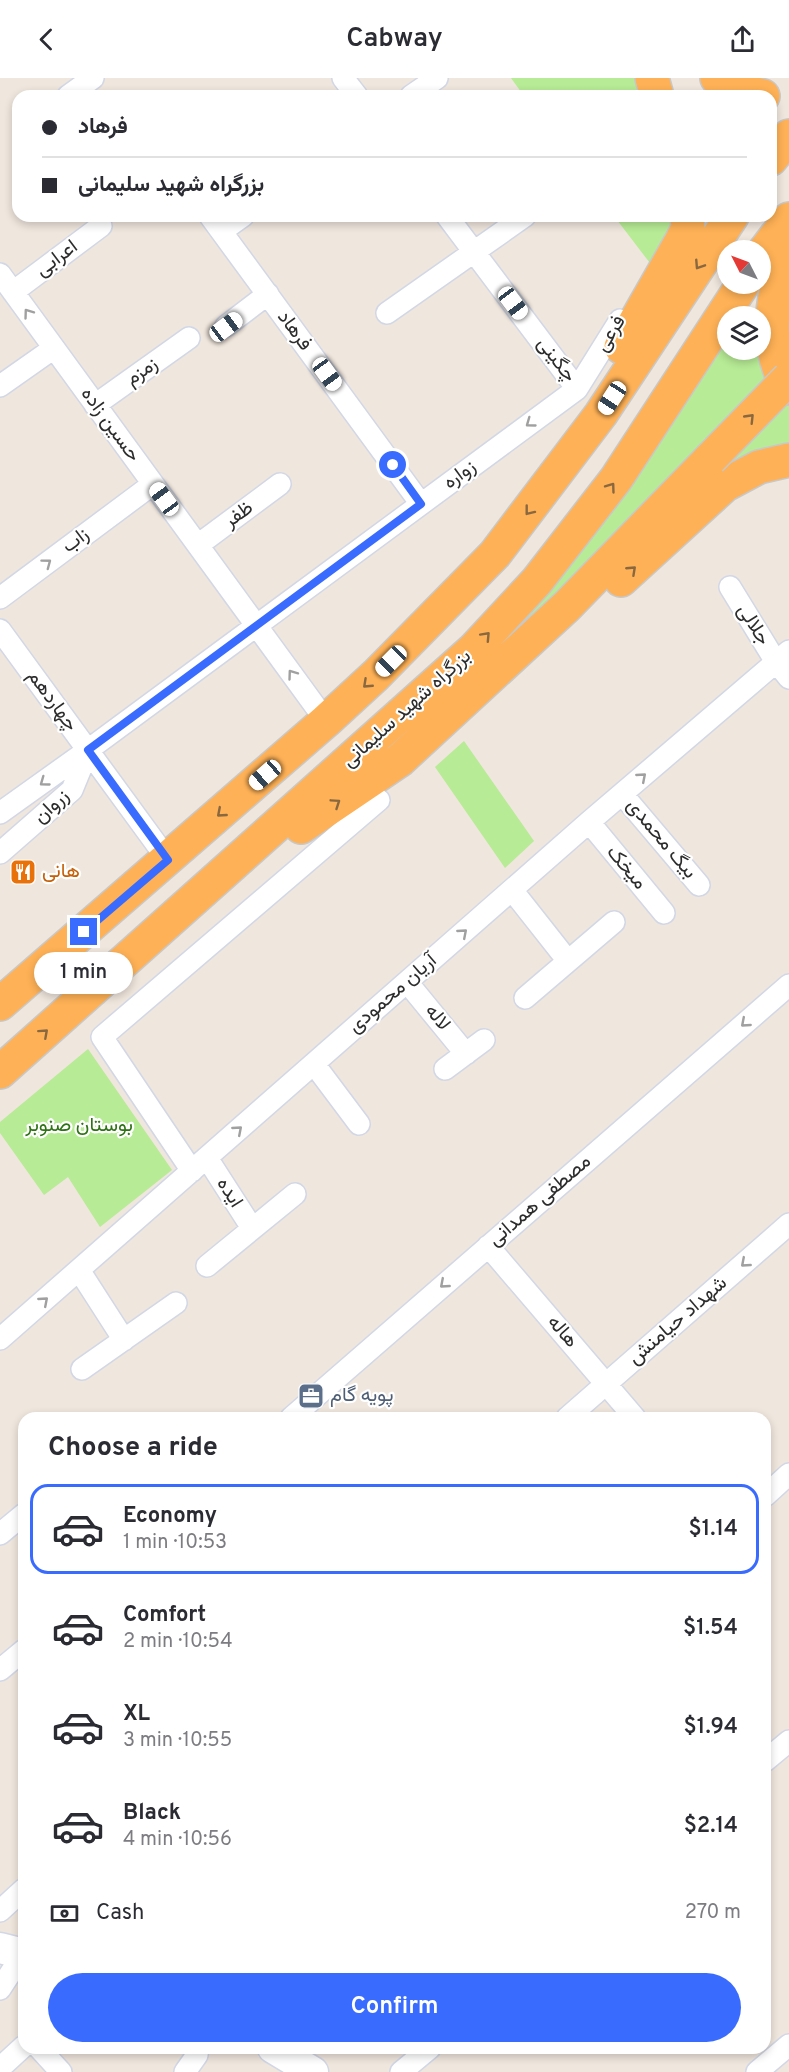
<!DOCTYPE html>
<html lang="en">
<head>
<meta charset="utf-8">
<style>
	body { margin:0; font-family:Overpass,Vazirmatn,sans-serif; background:#f2f2f3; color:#2b2b33; height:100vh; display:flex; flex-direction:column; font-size:22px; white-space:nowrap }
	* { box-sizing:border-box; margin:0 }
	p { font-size:20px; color:#7c7c81 }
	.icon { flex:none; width:33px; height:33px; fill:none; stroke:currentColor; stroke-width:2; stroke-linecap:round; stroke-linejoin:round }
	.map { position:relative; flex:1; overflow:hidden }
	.drawer { position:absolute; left:18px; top:1334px; width:753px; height:642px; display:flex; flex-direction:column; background:#fff; border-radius:18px; box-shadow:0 3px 9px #0003 }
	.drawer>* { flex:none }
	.guide { position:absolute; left:12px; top:12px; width:765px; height:132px; border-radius:18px; box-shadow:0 3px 9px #0003; display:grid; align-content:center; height:132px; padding:0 30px; background:#fff }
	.needle { width:39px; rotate:312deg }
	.buttons { position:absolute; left:717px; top:162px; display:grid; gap:12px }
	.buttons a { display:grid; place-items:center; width:54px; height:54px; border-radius:50%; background:#fff; box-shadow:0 3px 9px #0003; font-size:30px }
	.end { position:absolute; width:27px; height:27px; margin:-14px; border:8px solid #3a6bff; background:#fff; box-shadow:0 0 0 3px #fff }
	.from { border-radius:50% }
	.bubble { position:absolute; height:42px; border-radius:21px; background:#fff; box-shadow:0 3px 9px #0003; font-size:20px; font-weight:600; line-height:42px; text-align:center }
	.car { position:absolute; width:18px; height:36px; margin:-18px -9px; border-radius:8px; box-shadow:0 0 4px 2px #0007; background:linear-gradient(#fff 24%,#345 0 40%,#fff 0 76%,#345 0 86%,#fff 0) }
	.guide b { display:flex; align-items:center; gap:21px; height:57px; font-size:22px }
	.guide b+b { border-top:2px solid #e1e1e2 }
	.guide i { width:15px; height:15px; background:#2b2b33 }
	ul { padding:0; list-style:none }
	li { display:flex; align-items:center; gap:18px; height:90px; margin:0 12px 9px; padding:0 18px; border:3px solid transparent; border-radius:18px }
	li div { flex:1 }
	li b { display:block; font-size:22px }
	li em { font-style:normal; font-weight:600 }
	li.active { border-color:#3a6bff }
	li>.icon { width:54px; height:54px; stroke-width:1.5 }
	h2 { padding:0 30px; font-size:27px; line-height:72px }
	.pay { display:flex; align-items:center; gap:15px; height:66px; padding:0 30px; font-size:22px }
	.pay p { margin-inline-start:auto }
	.button { display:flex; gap:12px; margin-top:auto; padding:12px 30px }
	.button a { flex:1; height:69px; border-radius:36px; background:#3a6bff; color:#fff; font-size:24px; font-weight:600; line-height:69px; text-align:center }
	header { display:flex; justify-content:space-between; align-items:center; height:78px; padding:0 30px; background:#fff; font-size:27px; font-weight:600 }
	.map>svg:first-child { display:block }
	.green { fill:#b7eb95 }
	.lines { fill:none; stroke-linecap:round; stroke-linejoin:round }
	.minor-casing { stroke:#d2d7e6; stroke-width:24 }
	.secondary-casing { stroke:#d2d7e6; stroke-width:33 }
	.trunk-casing { stroke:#c8c8c8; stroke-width:36 }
	.minor { stroke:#fff; stroke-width:21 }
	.secondary { stroke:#fff; stroke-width:30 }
	.trunk { stroke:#feb156; stroke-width:33 }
	.trunk-bridge-casing { stroke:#c8c8c8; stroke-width:36; stroke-linecap:butt }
	.trunk-bridge { stroke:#feb156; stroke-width:33 }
	.oneway { stroke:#8a683f }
	.oneway2 { stroke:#a0a0a0 }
	.route { stroke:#3a6bff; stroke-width:8 }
	.labels { text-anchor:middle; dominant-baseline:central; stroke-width:4.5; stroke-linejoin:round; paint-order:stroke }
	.street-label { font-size:20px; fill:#2c2c2c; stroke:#fff }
	.food-label { font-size:20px; fill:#c56008; stroke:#fff; text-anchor:start }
	.park-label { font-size:20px; fill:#2d7213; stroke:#fff }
	.service-label { font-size:20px; fill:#4e5e75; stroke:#fff; text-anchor:start }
</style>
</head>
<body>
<header><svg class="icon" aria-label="back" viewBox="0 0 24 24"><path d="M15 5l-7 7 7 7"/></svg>Cabway<svg class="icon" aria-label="share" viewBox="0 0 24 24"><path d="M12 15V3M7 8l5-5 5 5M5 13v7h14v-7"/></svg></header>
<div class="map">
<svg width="789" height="1994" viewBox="0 0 789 1994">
	<rect width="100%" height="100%" fill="#efe6dd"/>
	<path class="green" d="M511 0H642L647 18H524Z
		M614 138H680L656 193Z
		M727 249 728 272H760L768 306 494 584 407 662 358 689 449 608Z
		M785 325 789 327V373L706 405Z
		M464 663 534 763 505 790 435 689Z
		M88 971 172 1092 100 1149 68 1099 44 1117 0 1055V1044Z"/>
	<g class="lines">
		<g class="minor-casing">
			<path id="minor" d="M343 0 357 18
				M68 18 93 0
				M411 18 437 0
				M210 138 421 426
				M447 138 577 311
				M222 153 243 138
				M0 196 326 643
				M13 214 101 148
				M387 235 525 138
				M226 248 268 216
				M0 308 54 270
				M95 327 189 260
				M198 467 280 406
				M730 509 776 584 789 600
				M0 520 153 406
				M0 552 168 782
				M622 716 699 807
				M0 735 88 672 577 311 620 242
				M589 744 664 835
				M0 775 72 712 88 673
				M512 812 568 883
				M407 904 466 976
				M525 920 614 844
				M314 986 359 1046
				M445 991 484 962
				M207 1080 252 1150
				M192 1093 102 959 379 722
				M488 1168 635 1340
				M207 1188 295 1116
				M79 1192 124 1262
				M0 1261 589 744 789 573
				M82 1291 176 1225
				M291 1340 789 907
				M567 1340 789 1146
				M765 1418 789 1396
				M0 1456 24 1436
				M0 1592 24 1572
				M765 1683 789 1663
				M0 1833 24 1811
				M0 1911 23 1876
				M39 1970 61 1994
				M0 1990 24 1968
				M185 1994 197 1977 198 1970
				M401 1994 430 1970
				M757 1994 789 1967"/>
		</g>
		<g class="secondary-casing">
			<path id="secondary" d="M0 1870 24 1876
				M273 1970 313 1994"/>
		</g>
		<g class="trunk-casing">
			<path id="trunk" d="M652 0 657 18
				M717 0 744 13 763 18
				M771 81 789 58
				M789 171C772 213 762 269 789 310
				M760 179 789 141
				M621 269 682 162 688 150 687 138
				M621 502 725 407 759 389 789 382
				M301 749 400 682 567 528 710 381
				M0 926 326 643 376 597 495 476 601 336 732 138
				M0 994 474 571 537 503 616 401 743 206"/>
		</g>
		<use href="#minor" class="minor"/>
		<use href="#secondary" class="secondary"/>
		<use href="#trunk" class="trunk"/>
		<g class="trunk-bridge-casing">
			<path id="trunk-bridge" d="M710 381 789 300"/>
		</g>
		<use href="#trunk-bridge" class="trunk-bridge"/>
	</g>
	<defs><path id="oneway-chevron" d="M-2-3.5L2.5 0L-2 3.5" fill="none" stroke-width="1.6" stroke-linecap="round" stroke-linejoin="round" transform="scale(1.5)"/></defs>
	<g class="oneway">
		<use href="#oneway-chevron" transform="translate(699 187) rotate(123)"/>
		<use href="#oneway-chevron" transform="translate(750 340) rotate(-46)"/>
		<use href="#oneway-chevron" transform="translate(611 409) rotate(-54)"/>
		<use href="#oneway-chevron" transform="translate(529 433) rotate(128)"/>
		<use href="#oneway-chevron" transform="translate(632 492) rotate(-43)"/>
		<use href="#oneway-chevron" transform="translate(486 558) rotate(-47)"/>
		<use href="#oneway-chevron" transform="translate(367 606) rotate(137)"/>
		<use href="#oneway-chevron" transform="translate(336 725) rotate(-34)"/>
		<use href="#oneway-chevron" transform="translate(221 735) rotate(139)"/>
		<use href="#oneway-chevron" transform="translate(44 955) rotate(-42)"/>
	</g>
	<g class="oneway2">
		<use href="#oneway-chevron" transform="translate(28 235) rotate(-126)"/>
		<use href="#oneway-chevron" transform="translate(530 345) rotate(144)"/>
		<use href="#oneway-chevron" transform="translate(47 485) rotate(-37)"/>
		<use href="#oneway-chevron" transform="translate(292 596) rotate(-126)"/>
		<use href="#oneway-chevron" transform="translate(642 699) rotate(-41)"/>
		<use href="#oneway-chevron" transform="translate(44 704) rotate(144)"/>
		<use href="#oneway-chevron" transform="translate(463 855) rotate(-41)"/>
		<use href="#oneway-chevron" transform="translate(745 945) rotate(139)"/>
		<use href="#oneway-chevron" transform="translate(238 1052) rotate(-41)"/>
		<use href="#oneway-chevron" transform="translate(745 1185) rotate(139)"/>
		<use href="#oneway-chevron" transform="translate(444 1206) rotate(139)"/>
		<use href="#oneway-chevron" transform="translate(44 1223) rotate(-41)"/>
	</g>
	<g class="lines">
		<path class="route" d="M84 854 168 782 88 672 421 426 393 387"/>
	</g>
	<defs>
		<g id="restaurant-square" transform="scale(1.35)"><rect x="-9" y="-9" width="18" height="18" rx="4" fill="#e8710a" stroke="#fff"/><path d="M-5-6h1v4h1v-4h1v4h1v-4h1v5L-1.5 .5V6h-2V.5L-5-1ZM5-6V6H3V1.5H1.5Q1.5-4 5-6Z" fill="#fff"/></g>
		<g id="office-square" transform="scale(1.35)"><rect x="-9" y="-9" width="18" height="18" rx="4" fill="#5c6f8a" stroke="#fff"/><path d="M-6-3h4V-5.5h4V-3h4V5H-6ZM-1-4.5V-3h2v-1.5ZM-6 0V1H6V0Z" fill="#fff"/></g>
	</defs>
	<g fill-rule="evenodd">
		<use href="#restaurant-square" x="23" y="794"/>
		<use href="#office-square" x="311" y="1318"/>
	</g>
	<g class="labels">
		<g class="street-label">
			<text transform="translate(57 181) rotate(-37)">اعرابی</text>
			<text transform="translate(294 253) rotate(54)">فرهاد</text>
			<text transform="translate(611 256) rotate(-58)">فرعی</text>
			<text transform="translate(556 282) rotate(53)">چگینی</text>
			<text transform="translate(142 294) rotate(-35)">زمزم</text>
			<text transform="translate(110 347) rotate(54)">حسین زاده</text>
			<text transform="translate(460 397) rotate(-36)">زواره</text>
			<text transform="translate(239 437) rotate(-36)">ظفر</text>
			<text transform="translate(76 463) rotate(-37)">زاب</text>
			<text transform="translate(753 547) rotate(58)">جلالی</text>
			<text transform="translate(52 623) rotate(54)">چهاردهم</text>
			<text transform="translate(407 631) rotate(-42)">بزرگراه شهید سلیمانی</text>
			<text transform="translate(52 729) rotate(-43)">زروان</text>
			<text transform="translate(661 761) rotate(50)">بیگ محمدی</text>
			<text transform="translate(626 790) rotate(50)">میخک</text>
			<text transform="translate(393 916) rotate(-41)">آریان محمودی</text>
			<text transform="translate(437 940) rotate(51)">لاله</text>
			<text transform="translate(229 1115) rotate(58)">ایده</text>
			<text transform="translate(540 1123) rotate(-41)">مصطفی همدانی</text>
			<text transform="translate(678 1243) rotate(-41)">شهداد حیامنش</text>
			<text transform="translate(562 1254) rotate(49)">هاله</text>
		</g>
		<g class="food-label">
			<text x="42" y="794">هانی</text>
		</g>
		<g class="park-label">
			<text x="79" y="1048">بوستان صنوبر</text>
		</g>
		<g class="service-label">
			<text x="330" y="1318">پویه گام</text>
		</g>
	</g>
</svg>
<div class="buttons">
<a><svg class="needle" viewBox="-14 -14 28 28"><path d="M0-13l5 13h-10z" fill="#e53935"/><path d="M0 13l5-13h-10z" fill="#7c7c81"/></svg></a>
<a><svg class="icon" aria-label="layers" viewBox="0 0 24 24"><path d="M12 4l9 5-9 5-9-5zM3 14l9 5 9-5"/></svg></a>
</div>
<i class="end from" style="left:393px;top:387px"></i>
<i class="end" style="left:84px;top:854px"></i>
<div class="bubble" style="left:34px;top:874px;width:99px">1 min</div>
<i class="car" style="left:513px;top:225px;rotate:143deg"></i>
<i class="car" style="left:226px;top:249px;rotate:53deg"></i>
<i class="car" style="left:327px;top:296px;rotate:144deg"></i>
<i class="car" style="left:612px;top:320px;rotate:213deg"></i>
<i class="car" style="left:164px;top:421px;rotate:324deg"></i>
<i class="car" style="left:391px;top:583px;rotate:225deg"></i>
<i class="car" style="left:265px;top:697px;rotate:229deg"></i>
<div class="guide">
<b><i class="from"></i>فرهاد</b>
<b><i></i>بزرگراه شهید سلیمانی</b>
</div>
<section class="drawer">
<h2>Choose a ride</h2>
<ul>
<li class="active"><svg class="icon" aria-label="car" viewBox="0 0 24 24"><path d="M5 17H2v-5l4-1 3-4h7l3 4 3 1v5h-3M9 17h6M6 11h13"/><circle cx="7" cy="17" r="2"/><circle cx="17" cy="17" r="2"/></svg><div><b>Economy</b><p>1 min · 10:53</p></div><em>$1.14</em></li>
<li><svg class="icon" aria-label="car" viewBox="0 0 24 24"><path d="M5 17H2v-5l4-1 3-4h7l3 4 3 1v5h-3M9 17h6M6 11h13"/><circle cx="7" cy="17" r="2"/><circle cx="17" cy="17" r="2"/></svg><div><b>Comfort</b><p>2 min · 10:54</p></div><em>$1.54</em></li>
<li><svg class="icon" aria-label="car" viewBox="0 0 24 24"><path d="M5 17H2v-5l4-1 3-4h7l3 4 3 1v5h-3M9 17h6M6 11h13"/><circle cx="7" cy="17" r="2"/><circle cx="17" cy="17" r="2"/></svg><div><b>XL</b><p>3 min · 10:55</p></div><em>$1.94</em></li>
<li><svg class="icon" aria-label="car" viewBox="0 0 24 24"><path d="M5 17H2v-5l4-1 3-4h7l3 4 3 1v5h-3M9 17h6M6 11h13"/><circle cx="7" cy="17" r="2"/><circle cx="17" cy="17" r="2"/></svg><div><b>Black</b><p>4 min · 10:56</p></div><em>$2.14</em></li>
</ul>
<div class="pay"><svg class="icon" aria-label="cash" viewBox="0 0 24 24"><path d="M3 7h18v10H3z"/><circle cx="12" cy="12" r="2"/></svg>Cash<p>270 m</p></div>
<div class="button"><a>Confirm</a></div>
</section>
</div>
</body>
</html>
